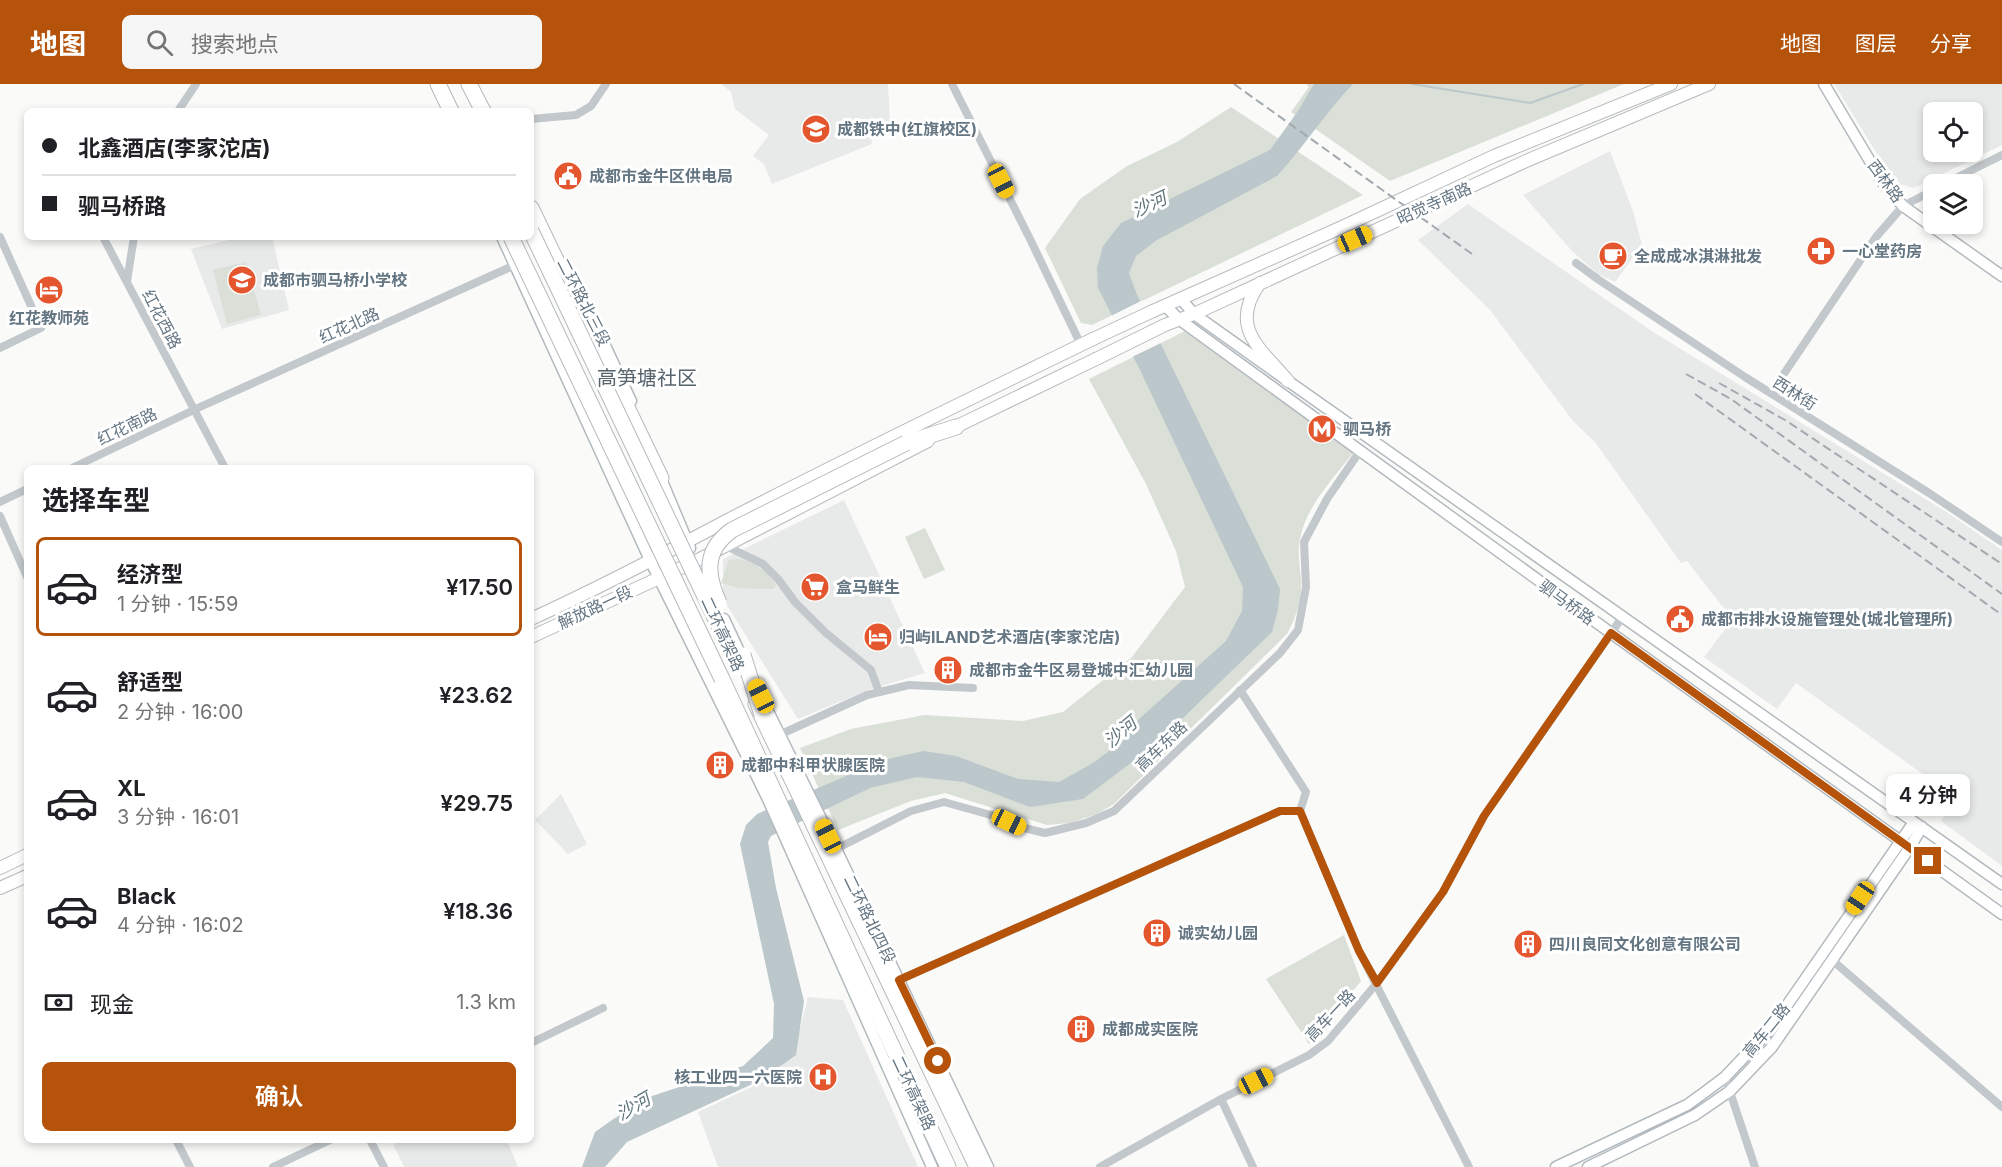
<!DOCTYPE html>
<html lang="zh">
<head>
<meta charset="utf-8">
<style>
	body { margin:0; font-family:Inter,"Noto Sans SC",sans-serif; background:#f6f6f6; color:#202124; height:100vh; display:flex; flex-direction:column; font-size:22px; white-space:nowrap }
	* { box-sizing:border-box; margin:0 }
	p { font-size:20px; color:#757577 }
	.icon { flex:none; width:33px; height:33px; fill:none; stroke:currentColor; stroke-width:2; stroke-linecap:round; stroke-linejoin:round }
	.map { position:relative; flex:1; overflow:hidden }
	.panel { position:absolute; left:24px; top:381px; width:510px; height:678px; display:flex; flex-direction:column; background:#fff; border-radius:9px; box-shadow:0 3px 9px #0003 }
	.panel>* { flex:none }
	.banner { position:absolute; left:24px; top:24px; width:510px; height:132px; border-radius:9px; box-shadow:0 3px 9px #0003; display:grid; align-content:center; height:132px; padding:0 18px; background:#fff }
	.controls { position:absolute; left:1923px; top:18px; display:grid; gap:12px }
	.controls a { display:grid; place-items:center; width:60px; height:60px; border-radius:9px; background:#fff; box-shadow:0 3px 9px #0003; font-size:30px }
	.end { position:absolute; width:27px; height:27px; margin:-14px; border:8px solid #b45309; background:#fff; box-shadow:0 0 0 3px #fff }
	.from { border-radius:50% }
	.bubble { position:absolute; height:42px; border-radius:9px; background:#fff; box-shadow:0 3px 9px #0003; font-size:20px; font-weight:600; line-height:42px; text-align:center }
	.car { position:absolute; width:18px; height:36px; margin:-18px -9px; border-radius:8px; box-shadow:0 0 4px 2px #0007; background:linear-gradient(#f5c518 24%,#345 0 40%,#f5c518 0 76%,#345 0 86%,#f5c518 0) }
	.banner b { display:flex; align-items:center; gap:21px; height:57px; font-size:22px }
	.banner b+b { border-top:2px solid #e0e0e0 }
	.banner i { width:15px; height:15px; background:#202124 }
	ul { padding:0; list-style:none }
	li { display:flex; align-items:center; gap:18px; height:99px; margin:0 12px 9px; padding:0 6px; border:3px solid transparent; border-radius:9px }
	li div { flex:1 }
	li b { display:block; font-size:22px }
	li em { font-style:normal; font-weight:600 }
	li.current { border-color:#b45309 }
	li>.icon { width:54px; height:54px; stroke-width:1.5 }
	h2 { padding:0 18px; font-size:27px; line-height:72px }
	.pay { display:flex; align-items:center; gap:15px; height:66px; padding:0 18px; font-size:22px }
	.pay p { margin-inline-start:auto }
	.button { display:flex; gap:12px; margin-top:auto; padding:12px 18px }
	.button a { flex:1; height:69px; border-radius:9px; background:#b45309; color:#fff; font-size:24px; font-weight:600; line-height:69px; text-align:center }
	header { display:flex; align-items:center; gap:36px; box-sizing:border-box; height:84px; padding:0 30px; background:#b45309; color:#fff }
	header strong { font-size:28px }
	nav { display:flex; gap:33px; margin-inline-start:auto; font-size:21px }
	.search { width:420px; height:54px; background:#f6f6f6; display:flex; align-items:center; gap:15px; box-sizing:border-box; padding:0 21px; border-radius:9px; color:#757577; font-size:22px }
	.map>svg:first-child { display:block }
	.built { fill:#e8e9e9; fill-rule:evenodd }
	.green { fill:#dadfd7 }
	.water { fill:#bbc7cb }
	.pier { fill:#fafaf8 }
	.lines { fill:none; stroke-linecap:round; stroke-linejoin:round }
	.stream { stroke:#bbc7cb; stroke-width:2 }
	.secondary-casing { stroke:#b3babf; stroke-width:13 }
	.primary-casing { stroke:#b5babe; stroke-width:14 }
	.highway-casing { stroke:#b4b9bd; stroke-width:17 }
	.street { stroke:#c3c8cc; stroke-width:8 }
	.secondary { stroke:#fff; stroke-width:10 }
	.primary { stroke:#fff; stroke-width:12 }
	.highway { stroke:#fff; stroke-width:15 }
	.rail { stroke:#a2aab0; stroke-width:2; stroke-dasharray:9 4.5; stroke-linecap:butt }
	.primary-bridge-casing { stroke:#b5babe; stroke-width:14; stroke-linecap:butt }
	.highway-bridge-casing { stroke:#b4b9bd; stroke-width:17; stroke-linecap:butt }
	.primary-bridge { stroke:#fff; stroke-width:12 }
	.highway-bridge { stroke:#fff; stroke-width:15 }
	.route { stroke:#b45309; stroke-width:8 }
	.labels { text-anchor:middle; dominant-baseline:central; stroke-width:6; stroke-linejoin:round; paint-order:stroke }
	.poi-label { font-size:16px; font-weight:bold; fill:#657683; stroke:#fff; text-anchor:start }
	.street-label { font-size:16px; fill:#657683; stroke:#fff }
	.water-label { font-size:18px; font-style:italic; fill:#60757c; stroke:#fff }
	.quarter-label { font-size:20px; fill:#57646e; stroke:#fff }
</style>
</head>
<body>
<header>
<strong>地图</strong>
<div class="search"><svg class="icon" aria-label="search" viewBox="0 0 24 24"><circle cx="10" cy="10" r="6"/><path d="M15 15l6 6"/></svg>搜索地点</div>
<nav><a>地图</a><a>图层</a><a>分享</a></nav>
</header>
<div class="map">
<svg width="2002" height="1083" viewBox="0 0 2002 1083">
	<rect width="100%" height="100%" fill="#fafaf8"/>
	<path class="built" d="M721 0H888L890 38 871 40 872 60 772 100 764 80 753 72 769 51 735 25 731 8Z
		M1834 0H2002V61L1914 104 1895 99ZM1934 28H1972V68H1934Z
		M1610 67 1633 127 1642 161 1615 198 1598 190 1573 168 1523 111Z
		M1468 120 1653 248 1945 427 2002 466V782L1941 737 1956 714 1796 599 1777 625 1704 573 1735 532 1722 522 1687 477 1681 479 1595 358 1573 337 1490 226 1418 156Z
		M242 153H272L289 226 222 245 191 165Z
		M844 416 925 589 868 606 798 635 723 515V475Z
		M561 710 587 760 568 770 535 736Z
		M808 913 843 916 918 1083H718L698 1028 756 1001 780 984 798 953Z
		M396 1056H507L518 1083H404L394 1062Z"/>
	<path class="green" d="M1306 0H1624L1390 97 1291 28 1309 3Z
		M1231 23 1363 111 1092 241 1081 239 1045 164 1080 115 1127 82 1177 58Z
		M246 178 261 231 227 240 213 186Z
		M1185 247 1353 369C1333 395 1306 422 1300 455 1297 469 1300 482 1301 497 1302 516 1296 533 1287 550L1114 720 1097 730 1069 739 1047 741 945 709 911 717 838 746 800 664 851 645 925 631 1023 637 1063 628 1132 573 1185 503 1176 467 1146 400 1089 295Z
		M925 444 945 486 924 495 905 453Z
		M738 475C754 477 768 488 776 501L773 505 739 504 721 499 729 476Z
		M1344 851 1361 897 1309 960 1266 895Z"/>
	<path class="water" d="M1314 0H1353C1325 29 1304 63 1277 92L1157 156 1136 172 1129 189 1137 211 1280 505 1278 526 1272 548 1156 660 1083 715 1030 723 964 698 917 693 870 704 771 752 768 758 776 804 804 917 796 971 761 996 627 1058 605 1083H582L595 1048 612 1036 646 1014 743 982 773 954 774 920 740 760 746 741 757 730 884 676 923 667 956 672 1018 695 1059 698 1093 679 1124 656 1138 636 1226 557 1242 527 1243 503 1140 286 1098 204 1097 184 1103 162 1121 139 1270 66 1298 27Z"/>
	<path class="pier" d="M1143 216 1163 258 1130 274 1109 233Z"/>
	<g class="lines">
		<path class="stream" d="M1412 0 1530 19 1583 0"/>
		<g class="secondary-casing">
			<path id="secondary" d="M1824 0 1883 99 1903 122 2002 192
				M502 153 650 476 767 713 932 1083
				M1181 215 1194 230 1288 297 2002 800
				M1165 222 1180 236 1611 549 2002 830
				M594 238 631 317
				M659 390 690 464
				M724 535 744 578
				M764 619 836 765 988 1083
				M1556 1083 1687 1021 1705 1008 1725 993 1761 955 1781 930 1914 738
				M1588 1083 1695 1031 1730 1007 1772 963 1910 763 1922 743"/>
		</g>
		<g class="primary-casing">
			<path id="primary" d="M1260 199C1228 243 1260 264 1288 297
				M1153 227 1340 144 1494 72 1671 0
				M1165 241 1194 230 1526 77 1709 0
				M949 346 1096 275
				M531 535C597 505 662 471 726 437 847 374 970 315 1093 255
				M531 553 696 477 928 357
				M0 784 27 771
				M0 804 27 792"/>
		</g>
		<g class="highway-casing">
			<path id="highway" d="M438 0 451 27
				M469 0 483 27
				M531 124 661 394
				M906 359 956 343
				M722 595 948 1083
				M756 620 977 1083"/>
		</g>
		<path class="street" d="M952 0 1030 155 1081 261
			M178 27 196 0
			M531 35 576 31 591 22 606 0
			M1944 100 2002 71
			M0 153 41 244 0 264
			M103 153 225 384
			M1576 179 1599 196 1745 293 1929 409 2002 458
			M127 197 134 153
			M1771 309 1876 153 1903 122 1934 106
			M72 384 200 323 515 181
			M0 418 27 405
			M0 432 27 493
			M726 462 763 480 778 495 795 518 826 549 871 586 879 608
			M1240 606 1306 708 1300 727 1359 867 1469 1083
			M779 651 867 611 909 601 973 604
			M836 765 911 727 944 718 998 733 1020 743 1045 749 1086 739 1114 727 1280 569 1298 546 1306 503 1304 458 1327 415 1360 367
			M1832 876 2002 1023
			M899 896 1280 727H1300
			M531 959 603 924
			M1725 993 1755 1083
			M1221 1015 1253 1083
			M176 1056 190 1083
			M370 1056 384 1083
			M273 1083 330 1056
			M1100 1083 1221 1015 1309 971 1328 957 1377 899 1443 808 1484 732 1623 532"/>
		<use href="#secondary" class="secondary"/>
		<use href="#primary" class="primary"/>
		<use href="#highway" class="highway"/>
		<path class="rail" d="M1234 0 1472 170
			M1686 290 1731 315 2002 510
			M1719 299 1785 336 2002 480
			M1695 310 2002 531"/>
		<g class="primary-bridge-casing">
			<path id="primary-bridge" d="M1093 255 1153 227
				M1096 275 1165 241"/>
		</g>
		<g class="highway-bridge-casing">
			<path id="highway-bridge" d="M531 147 739 584
				M511 153 722 595
				M719 519C706 490 704 466 732 446L906 359
				M743 571 762 631"/>
		</g>
		<use href="#primary-bridge" class="primary-bridge"/>
		<use href="#highway-bridge" class="highway-bridge"/>
	</g>
	<g class="lines">
		<path class="route" d="M938 977 899 896 1280 727H1300L1359 867 1377 899 1443 808 1484 732 1611 549 1928 777"/>
	</g>
	<defs>
		<g id="school-disc" transform="scale(1.5)"><circle r="9.5" fill="#e4572e" stroke="#fff"/><path d="M0-5L7-2L0 1L-7-2ZM-4 1L0 2.5L4 1V4Q0 6-4 4Z" fill="#fff"/></g>
		<g id="civic-disc" transform="scale(1.5)"><circle r="9.5" fill="#e4572e" stroke="#fff"/><path d="M-.6-6.5H3V-4.5H.6V-3L4-1V1h2V6H-6V1h2V-1L-.6-3ZM-1.2 2.5V6h2.4V2.5Z" fill="#fff"/></g>
		<g id="pharmacy-disc" transform="scale(1.5)"><circle r="9.5" fill="#e4572e" stroke="#fff"/><path d="M-2-6h4v4h4v4h-4v4h-4v-4h-4v-4h4Z" fill="#fff"/></g>
		<g id="cafe-disc" transform="scale(1.5)"><circle r="9.5" fill="#e4572e" stroke="#fff"/><path d="M-5.5-4.5H6V0H3Q3 3.5 0 3.5H-2.5Q-5.5 3.5-5.5 0ZM3-3.2v2h1.7v-2ZM-6 4.5H4V6H-6Z" fill="#fff"/></g>
		<g id="hotel-disc" transform="scale(1.5)"><circle r="9.5" fill="#e4572e" stroke="#fff"/><path d="M-6-4.5h1.5V1H6V5H4.5V3h-9V5H-6ZM-4 0a1.8 1.8 0 1 1 3.6 0ZM.5 0V-2.5h3Q6-2.5 6 0Z" fill="#fff"/></g>
		<g id="metro-disc" transform="scale(1.5)"><circle r="9.5" fill="#e4572e" stroke="#fff"/><path d="M-5.5 5V-5H-3L0 0L3-5H5.5V5H3V-.5L0 4L-3-.5V5Z" fill="#fff"/></g>
		<g id="supermarket-disc" transform="scale(1.5)"><circle r="9.5" fill="#e4572e" stroke="#fff"/><path d="M-6-5.5h2.5l.6 2H6L4.5 2H-2.5L-4.4-4H-6ZM-1.5 3.2a1.3 1.3 0 1 0 .1 0ZM3 3.2a1.3 1.3 0 1 0 .1 0Z" fill="#fff"/></g>
		<g id="building-disc" transform="scale(1.5)"><circle r="9.5" fill="#e4572e" stroke="#fff"/><path d="M-4-6H4V6H1V3H-1V6H-4ZM-2.5-4.3h1.7v1.8h-1.7ZM.8-4.3h1.7v1.8H.8ZM-2.5-1h1.7V.8h-1.7ZM.8-1h1.7V.8H.8Z" fill="#fff"/></g>
		<g id="hospital-disc" transform="scale(1.5)"><circle r="9.5" fill="#e4572e" stroke="#fff"/><path d="M-5-5h3v3.5h4V-5h3V5h-3V1.5h-4V5h-3Z" fill="#fff"/></g>
	</defs>
	<g fill-rule="evenodd">
		<use href="#school-disc" x="816" y="45"/>
		<use href="#civic-disc" x="568" y="92"/>
		<use href="#pharmacy-disc" x="1821" y="167"/>
		<use href="#cafe-disc" x="1613" y="172"/>
		<use href="#school-disc" x="242" y="196"/>
		<use href="#hotel-disc" x="49" y="206"/>
		<use href="#metro-disc" x="1322" y="345"/>
		<use href="#supermarket-disc" x="815" y="503"/>
		<use href="#civic-disc" x="1680" y="535"/>
		<use href="#hotel-disc" x="878" y="553"/>
		<use href="#building-disc" x="948" y="586"/>
		<use href="#building-disc" x="720" y="681"/>
		<use href="#building-disc" x="1157" y="849"/>
		<use href="#building-disc" x="1528" y="860"/>
		<use href="#building-disc" x="1081" y="945"/>
		<use href="#hospital-disc" x="823" y="993"/>
	</g>
	<g class="labels">
		<g class="poi-label">
			<text x="837" y="45">成都铁中(红旗校区)</text>
			<text x="589" y="92">成都市金牛区供电局</text>
			<text x="1842" y="167">一心堂药房</text>
			<text x="1634" y="172">全成成冰淇淋批发</text>
			<text x="263" y="196">成都市驷马桥小学校</text>
			<text x="49" y="234" text-anchor="middle">红花教师苑</text>
			<text x="1343" y="345">驷马桥</text>
			<text x="836" y="503">盒马鲜生</text>
			<text x="1701" y="535">成都市排水设施管理处(城北管理所)</text>
			<text x="899" y="553">归屿ILAND艺术酒店(李家沱店)</text>
			<text x="969" y="586">成都市金牛区易登城中汇幼儿园</text>
			<text x="741" y="681">成都中科甲状腺医院</text>
			<text x="1178" y="849">诚实幼儿园</text>
			<text x="1549" y="860">四川良同文化创意有限公司</text>
			<text x="1102" y="945">成都成实医院</text>
			<text x="802" y="993" text-anchor="end">核工业四一六医院</text>
		</g>
		<g class="street-label">
			<text transform="translate(1886 97) rotate(54)">西林路</text>
			<text transform="translate(1434 119) rotate(-24)">昭觉寺南路</text>
			<text transform="translate(584 218) rotate(63)">二环路北三段</text>
			<text transform="translate(162 235) rotate(62)">红花西路</text>
			<text transform="translate(349 241) rotate(-24)">红花北路</text>
			<text transform="translate(1795 309) rotate(32)">西林街</text>
			<text transform="translate(127 342) rotate(-26)">红花南路</text>
			<text transform="translate(1567 518) rotate(36)">驷马桥路</text>
			<text transform="translate(595 523) rotate(-25)">解放路一段</text>
			<text transform="translate(723 550) rotate(65)">二环高架路</text>
			<text transform="translate(1161 662) rotate(-44)">高车东路</text>
			<text transform="translate(870 835) rotate(64)">二环路北四段</text>
			<text transform="translate(1330 931) rotate(-47)">高车一路</text>
			<text transform="translate(1766 946) rotate(-51)">高车二路</text>
			<text transform="translate(914 1009) rotate(65)">二环高架路</text>
		</g>
		<g class="water-label">
			<text transform="translate(1149 120) rotate(-25)">沙河</text>
			<text transform="translate(1120 648) rotate(-40)">沙河</text>
			<text transform="translate(633 1022) rotate(-30)">沙河</text>
		</g>
		<g class="quarter-label">
			<text x="647" y="294">高笋塘社区</text>
		</g>
	</g>
</svg>
<div class="controls">
<a><svg class="icon" aria-label="locate" viewBox="0 0 24 24"><circle cx="12" cy="12" r="6"/><path d="M12 2v4M12 18v4M2 12h4M18 12h4"/></svg></a>
<a><svg class="icon" aria-label="layers" viewBox="0 0 24 24"><path d="M12 4l9 5-9 5-9-5zM3 14l9 5 9-5"/></svg></a>
</div>
<i class="end from" style="left:938px;top:977px"></i>
<i class="end" style="left:1928px;top:777px"></i>
<div class="bubble" style="left:1886px;top:690px;width:84px">4 分钟</div>
<i class="car" style="left:1001px;top:97px;rotate:153deg"></i>
<i class="car" style="left:1355px;top:155px;rotate:66deg"></i>
<i class="car" style="left:761px;top:612px;rotate:334deg"></i>
<i class="car" style="left:1009px;top:738px;rotate:115deg"></i>
<i class="car" style="left:828px;top:752px;rotate:334deg"></i>
<i class="car" style="left:1860px;top:814px;rotate:214deg"></i>
<i class="car" style="left:1256px;top:997px;rotate:64deg"></i>
<div class="banner">
<b><i class="from"></i>北鑫酒店(李家沱店)</b>
<b><i></i>驷马桥路</b>
</div>
<section class="panel">
<h2>选择车型</h2>
<ul>
<li class="current"><svg class="icon" aria-label="car" viewBox="0 0 24 24"><path d="M5 17H2v-5l4-1 3-4h7l3 4 3 1v5h-3M9 17h6M6 11h13"/><circle cx="7" cy="17" r="2"/><circle cx="17" cy="17" r="2"/></svg><div><b>经济型</b><p>1 分钟 · 15:59</p></div><em>¥17.50</em></li>
<li><svg class="icon" aria-label="car" viewBox="0 0 24 24"><path d="M5 17H2v-5l4-1 3-4h7l3 4 3 1v5h-3M9 17h6M6 11h13"/><circle cx="7" cy="17" r="2"/><circle cx="17" cy="17" r="2"/></svg><div><b>舒适型</b><p>2 分钟 · 16:00</p></div><em>¥23.62</em></li>
<li><svg class="icon" aria-label="car" viewBox="0 0 24 24"><path d="M5 17H2v-5l4-1 3-4h7l3 4 3 1v5h-3M9 17h6M6 11h13"/><circle cx="7" cy="17" r="2"/><circle cx="17" cy="17" r="2"/></svg><div><b>XL</b><p>3 分钟 · 16:01</p></div><em>¥29.75</em></li>
<li><svg class="icon" aria-label="car" viewBox="0 0 24 24"><path d="M5 17H2v-5l4-1 3-4h7l3 4 3 1v5h-3M9 17h6M6 11h13"/><circle cx="7" cy="17" r="2"/><circle cx="17" cy="17" r="2"/></svg><div><b>Black</b><p>4 分钟 · 16:02</p></div><em>¥18.36</em></li>
</ul>
<div class="pay"><svg class="icon" aria-label="cash" viewBox="0 0 24 24"><path d="M3 7h18v10H3z"/><circle cx="12" cy="12" r="2"/></svg>现金<p>1.3 km</p></div>
<div class="button"><a>确认</a></div>
</section>
</div>
</body>
</html>
